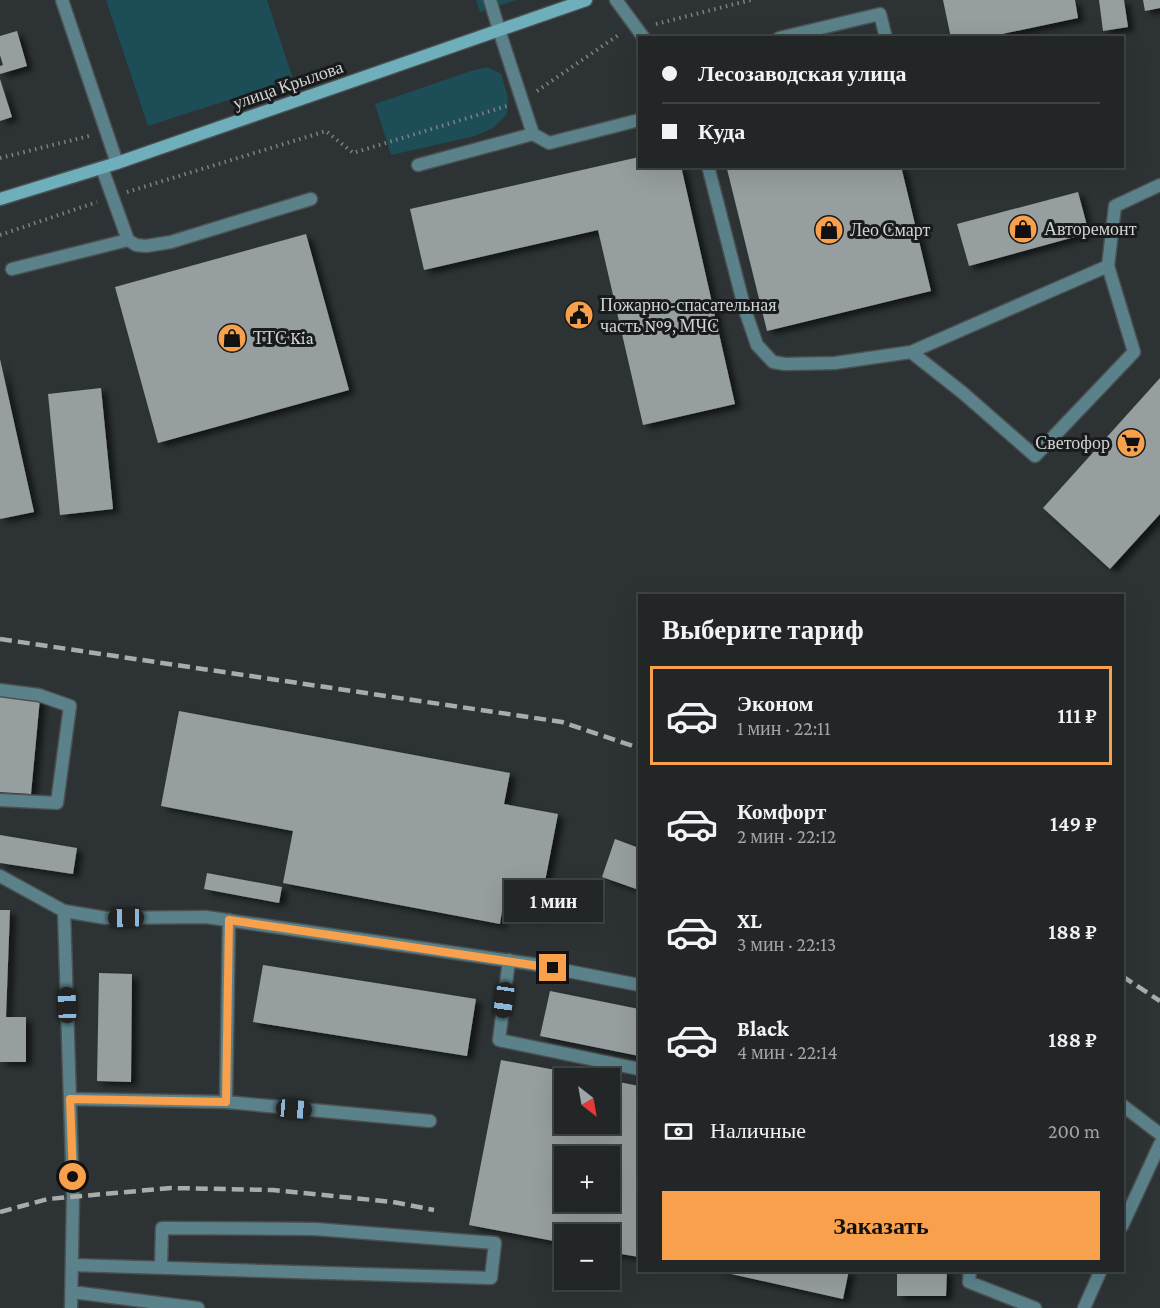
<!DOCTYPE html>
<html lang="ru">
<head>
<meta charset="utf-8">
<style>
	body { margin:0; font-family:"Crimson Pro",serif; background:#2e3233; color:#f1f3f6; height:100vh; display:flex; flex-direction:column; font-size:22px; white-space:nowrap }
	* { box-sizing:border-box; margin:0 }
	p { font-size:20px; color:#a2a5a7 }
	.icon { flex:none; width:33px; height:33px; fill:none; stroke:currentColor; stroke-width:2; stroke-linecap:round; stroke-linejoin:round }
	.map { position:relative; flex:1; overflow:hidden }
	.details { position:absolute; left:638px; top:594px; width:486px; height:678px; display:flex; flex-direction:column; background:#222627; border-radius:0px; box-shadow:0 6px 24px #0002,0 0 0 2px #3f4344 }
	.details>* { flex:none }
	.guide { position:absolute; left:638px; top:36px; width:486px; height:132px; border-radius:0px; box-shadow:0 6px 24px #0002,0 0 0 2px #3f4344; display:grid; align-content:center; height:132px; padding:0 24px; background:#222627 }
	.needle { width:39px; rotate:149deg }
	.buttons { position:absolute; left:554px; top:1068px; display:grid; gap:12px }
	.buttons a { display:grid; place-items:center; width:66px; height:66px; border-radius:0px; background:#222627; box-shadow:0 6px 24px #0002,0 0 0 2px #3f4344; font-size:30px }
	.end { position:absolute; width:27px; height:27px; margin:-14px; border:8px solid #f8a04b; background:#111; box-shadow:0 0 0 3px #111 }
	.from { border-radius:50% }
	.bubble { position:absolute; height:42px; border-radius:0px; background:#222627; box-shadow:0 6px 24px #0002,0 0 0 2px #3f4344; font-size:20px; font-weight:600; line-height:42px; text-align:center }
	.car { position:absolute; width:18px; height:36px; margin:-18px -9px; border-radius:8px; box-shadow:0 0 4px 2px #0007; background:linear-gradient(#222 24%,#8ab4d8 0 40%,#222 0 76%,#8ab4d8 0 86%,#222 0) }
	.guide b { display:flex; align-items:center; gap:21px; height:57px; font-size:22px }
	.guide b+b { border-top:2px solid #3f4344 }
	.guide i { width:15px; height:15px; background:#f1f3f6 }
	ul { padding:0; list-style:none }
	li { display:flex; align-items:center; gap:18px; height:99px; margin:0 12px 9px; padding:0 12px; border:3px solid transparent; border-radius:0px }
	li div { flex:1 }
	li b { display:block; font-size:22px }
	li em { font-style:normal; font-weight:600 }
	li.current { border-color:#f8a04b }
	li>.icon { width:54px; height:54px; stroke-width:1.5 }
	h2 { padding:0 24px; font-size:27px; line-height:72px }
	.pay { display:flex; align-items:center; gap:15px; height:66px; padding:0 24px; font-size:22px }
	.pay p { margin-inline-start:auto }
	.cta { display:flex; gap:12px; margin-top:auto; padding:12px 24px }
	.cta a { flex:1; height:69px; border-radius:0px; background:#f8a04b; color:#111; font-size:24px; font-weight:600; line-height:69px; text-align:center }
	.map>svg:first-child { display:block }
	.green { fill:#1d4d56 }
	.building { fill:#979e9f; fill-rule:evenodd; filter:url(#shadow) }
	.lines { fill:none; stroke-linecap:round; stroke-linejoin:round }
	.service-casing { stroke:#4b5051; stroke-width:15 }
	.minor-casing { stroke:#4b5051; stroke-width:15 }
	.secondary-casing { stroke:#4b5051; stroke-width:15 }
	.path { stroke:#7d8182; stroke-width:4; stroke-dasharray:1.5 4.5; stroke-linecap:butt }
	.service { stroke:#5b828a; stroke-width:12 }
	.minor { stroke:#5b828a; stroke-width:12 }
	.secondary { stroke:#6fafbb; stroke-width:12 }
	.rail { stroke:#a9acad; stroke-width:4.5; stroke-dasharray:12 6; stroke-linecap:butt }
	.route { stroke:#f8a04b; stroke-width:8 }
	.labels { text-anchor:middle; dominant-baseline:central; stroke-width:6; stroke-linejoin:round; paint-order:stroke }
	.street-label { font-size:18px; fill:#d1d4d5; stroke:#181a1b }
	.poi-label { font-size:18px; fill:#d1d4d5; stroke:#181a1b; text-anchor:start }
</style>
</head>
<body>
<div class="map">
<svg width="1160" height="1308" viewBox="0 0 1160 1308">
	<defs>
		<filter id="shadow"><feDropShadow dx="6" dy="4" stdDeviation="3" flood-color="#0009"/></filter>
	</defs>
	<rect width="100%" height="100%" fill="#2d3334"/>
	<path class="green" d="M106 0H267L293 79 148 126Z
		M476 0H516L480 12Z
		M487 67 501 74 508 97 507 114 493 128 475 136 391 155 375 104 471 71Z"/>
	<path class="building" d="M943 0H1075L1078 18 983 38H951Z
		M1099 0H1124L1128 27 1103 31Z
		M1143 0H1160V8L1145 11Z
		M17 31 27 66 0 74V66L3 65 0 55V36Z
		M0 79 12 117 0 121Z
		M639 157V166H681L735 404 643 425 598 230 424 270 410 209Z
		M739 166H901L931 291 767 331 727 169Z
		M1078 192 1089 233 969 266 957 224Z
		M306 234 349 390 158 443 115 287Z
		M0 359 34 512 0 519Z
		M1160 378V514L1110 569 1043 508Z
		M101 388 113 509 60 515 48 394Z
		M0 694 40 698 31 794 0 792Z
		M179 711 510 773 504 804 558 814 538 918 502 911 500 924 283 883 293 831 161 806Z
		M0 835 77 848 73 874 0 863Z
		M615 839 639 848V890L602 877Z
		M207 873 282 887 279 903 204 889Z
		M0 910H10L6 1017H26V1062H0Z
		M263 965 476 999 467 1056 253 1022Z
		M99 973 132 974 131 1082 97 1081Z
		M550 991 639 1009V1056L540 1036Z
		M501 1060 594 1077 564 1078V1124H609V1080L639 1086V1257L609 1252V1234H564V1243L469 1225ZM564 1156H609V1202H564Z
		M713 1270H849L843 1299Z
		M897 1270H947L946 1296H897Z"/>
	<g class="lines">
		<g class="service-casing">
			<path id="service" d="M616 0 644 38
				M499 30 533 134 549 143 639 120
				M779 38 880 14 886 38
				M418 165 533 134
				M708 166 745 310 757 345 773 362 785 364 835 363 911 352 963 393 1035 456 1134 352 1108 266 1115 206 1160 185
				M102 168 128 240 136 245 146 246 171 242 311 199
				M12 269 128 240
				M911 352 1108 266
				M0 690 39 695 70 706 57 803 0 800
				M0 876 64 911 73 1196 71 1308
				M64 911 106 918 206 917 532 964 639 985
				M229 920 226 1102 430 1121
				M509 960 499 1040 639 1069
				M70 1099 226 1102
				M1122 1105 1160 1134
				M1122 1226 1160 1144
				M72 1265 491 1278 495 1243 315 1229 162 1228 161 1268
				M970 1270 969 1282 1035 1308
				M72 1292 198 1308
				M1084 1308 1101 1270"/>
		</g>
		<g class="minor-casing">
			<path id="minor" d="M62 0 117 163
				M490 0 499 30"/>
		</g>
		<g class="secondary-casing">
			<path id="secondary" d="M0 199 117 163 586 0"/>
		</g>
		<path class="path" d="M656 24 751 0
			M537 91 620 34
			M0 158 89 136
			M127 192 326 131 353 153 507 106
			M0 235 97 202"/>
		<use href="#service" class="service"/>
		<use href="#minor" class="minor"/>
		<use href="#secondary" class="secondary"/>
		<path class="rail" d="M0 639 562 722 639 748
			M1122 976 1160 1001
			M0 1212 48 1199 171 1188 273 1190 393 1202 434 1210"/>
	</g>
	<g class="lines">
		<path class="route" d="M73 1177 70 1099 226 1102 229 920 553 968"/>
	</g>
	<defs>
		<g id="shop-disc" transform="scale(1.5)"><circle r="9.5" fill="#f8a04b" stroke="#181a1b"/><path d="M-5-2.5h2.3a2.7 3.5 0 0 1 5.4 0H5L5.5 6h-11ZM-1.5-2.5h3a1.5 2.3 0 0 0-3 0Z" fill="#111"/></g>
		<g id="civic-disc" transform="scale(1.5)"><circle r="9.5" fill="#f8a04b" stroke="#181a1b"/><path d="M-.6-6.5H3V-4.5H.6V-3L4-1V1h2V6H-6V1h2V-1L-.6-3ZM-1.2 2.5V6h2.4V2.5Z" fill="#111"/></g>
		<g id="supermarket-disc" transform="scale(1.5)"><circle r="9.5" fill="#f8a04b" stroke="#181a1b"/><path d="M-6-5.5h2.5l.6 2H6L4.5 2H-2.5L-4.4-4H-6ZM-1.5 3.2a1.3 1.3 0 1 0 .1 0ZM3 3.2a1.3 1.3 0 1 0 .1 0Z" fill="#111"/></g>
	</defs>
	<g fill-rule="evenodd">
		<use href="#shop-disc" x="1023" y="229"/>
		<use href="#shop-disc" x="829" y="230"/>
		<use href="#civic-disc" x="579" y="315"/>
		<use href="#shop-disc" x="232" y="338"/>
		<use href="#supermarket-disc" x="1131" y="443"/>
	</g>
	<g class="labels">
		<g class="street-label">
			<text transform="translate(288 85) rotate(-19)">улица Крылова</text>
		</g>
		<g class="poi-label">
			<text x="1044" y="229">Авторемонт</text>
			<text x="850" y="230">Лео Смарт</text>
			<text x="600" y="305">Пожарно-спасательная<tspan x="600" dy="21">часть №9, МЧС</tspan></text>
			<text x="253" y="338">ТТС Kia</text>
			<text x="1110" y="443" text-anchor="end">Светофор</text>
		</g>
	</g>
</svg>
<div class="buttons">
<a><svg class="needle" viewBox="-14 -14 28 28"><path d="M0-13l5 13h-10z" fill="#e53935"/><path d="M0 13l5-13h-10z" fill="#a2a5a7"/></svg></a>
<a>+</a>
<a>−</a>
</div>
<i class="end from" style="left:73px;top:1177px"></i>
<i class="end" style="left:553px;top:968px"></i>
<div class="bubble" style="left:504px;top:880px;width:99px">1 мин</div>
<i class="car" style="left:126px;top:918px;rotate:269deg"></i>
<i class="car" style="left:504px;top:1000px;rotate:188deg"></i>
<i class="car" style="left:67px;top:1005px;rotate:358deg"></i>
<i class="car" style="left:294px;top:1109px;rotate:95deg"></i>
<div class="guide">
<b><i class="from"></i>Лесозаводская улица</b>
<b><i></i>Куда</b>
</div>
<section class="details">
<h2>Выберите тариф</h2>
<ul>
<li class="current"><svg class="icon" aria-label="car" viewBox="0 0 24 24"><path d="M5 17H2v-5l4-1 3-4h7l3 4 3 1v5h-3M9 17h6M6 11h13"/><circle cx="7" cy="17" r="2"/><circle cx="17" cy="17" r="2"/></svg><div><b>Эконом</b><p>1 мин · 22:11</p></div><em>111 ₽</em></li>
<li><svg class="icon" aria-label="car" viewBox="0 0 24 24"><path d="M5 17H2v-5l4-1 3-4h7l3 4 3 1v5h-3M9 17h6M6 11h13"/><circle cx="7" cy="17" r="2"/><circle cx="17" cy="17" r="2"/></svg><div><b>Комфорт</b><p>2 мин · 22:12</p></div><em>149 ₽</em></li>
<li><svg class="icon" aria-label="car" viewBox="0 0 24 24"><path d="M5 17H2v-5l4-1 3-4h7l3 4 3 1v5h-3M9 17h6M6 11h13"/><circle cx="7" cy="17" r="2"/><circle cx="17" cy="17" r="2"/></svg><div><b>XL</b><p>3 мин · 22:13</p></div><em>188 ₽</em></li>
<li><svg class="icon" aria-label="car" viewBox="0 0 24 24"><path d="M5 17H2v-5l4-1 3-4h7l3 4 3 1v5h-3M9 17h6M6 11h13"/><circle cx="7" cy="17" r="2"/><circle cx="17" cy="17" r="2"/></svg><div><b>Black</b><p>4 мин · 22:14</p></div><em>188 ₽</em></li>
</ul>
<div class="pay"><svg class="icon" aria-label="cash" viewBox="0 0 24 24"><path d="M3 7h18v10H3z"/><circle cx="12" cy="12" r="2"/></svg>Наличные<p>200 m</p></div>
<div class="cta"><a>Заказать</a></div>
</section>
</div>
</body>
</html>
